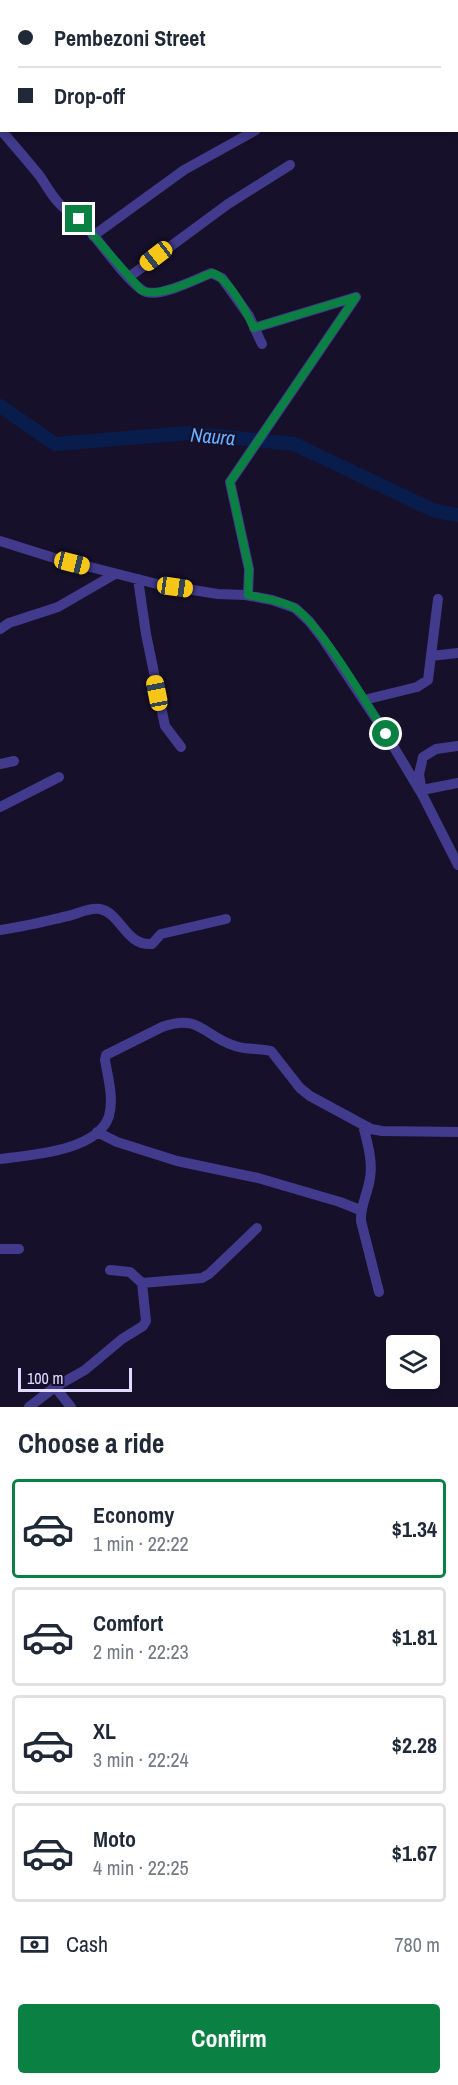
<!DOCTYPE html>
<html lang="en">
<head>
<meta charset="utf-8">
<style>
	body { margin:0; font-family:"Archivo Narrow",sans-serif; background:#f6f6f7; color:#1f2937; height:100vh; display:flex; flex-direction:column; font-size:22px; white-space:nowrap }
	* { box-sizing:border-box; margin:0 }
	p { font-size:20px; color:#747a83 }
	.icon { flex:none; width:33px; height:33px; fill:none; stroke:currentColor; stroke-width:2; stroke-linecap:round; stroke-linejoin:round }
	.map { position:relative; height:1407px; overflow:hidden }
	.panel { display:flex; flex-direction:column; background:#fff; flex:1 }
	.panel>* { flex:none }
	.hud { position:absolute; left:0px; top:0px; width:459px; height:132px; box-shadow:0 3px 9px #0003; display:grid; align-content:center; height:132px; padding:0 18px; background:#fff }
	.controls { position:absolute; left:386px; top:1335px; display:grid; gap:12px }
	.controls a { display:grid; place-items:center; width:54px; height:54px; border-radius:6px; background:#fff; box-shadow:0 3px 9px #0003; font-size:30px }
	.scale { position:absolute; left:18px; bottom:15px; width:114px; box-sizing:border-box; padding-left:6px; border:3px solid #e1dbff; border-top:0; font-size:16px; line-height:21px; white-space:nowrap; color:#e1dbff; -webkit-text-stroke:4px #16102b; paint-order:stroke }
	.end { position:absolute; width:27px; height:27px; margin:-14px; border:8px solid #0b8043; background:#fff; box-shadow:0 0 0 3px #fff }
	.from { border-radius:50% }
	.car { position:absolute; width:18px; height:36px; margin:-18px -9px; border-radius:8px; box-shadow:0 0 4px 2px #0007; background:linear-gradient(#f5c518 24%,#345 0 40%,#f5c518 0 76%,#345 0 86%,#f5c518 0) }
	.hud b { display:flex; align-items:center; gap:21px; height:57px; font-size:22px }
	.hud b+b { border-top:2px solid #e0e1e3 }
	.hud i { width:15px; height:15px; background:#1f2937 }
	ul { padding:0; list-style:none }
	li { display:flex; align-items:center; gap:18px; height:99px; margin:0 12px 9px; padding:0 6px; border:3px solid #e0e1e3; border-radius:6px }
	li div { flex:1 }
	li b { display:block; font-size:22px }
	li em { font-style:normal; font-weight:800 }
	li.active { border-color:#0b8043 }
	li>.icon { width:54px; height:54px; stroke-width:1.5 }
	h2 { padding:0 18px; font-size:27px; line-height:72px }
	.pay { display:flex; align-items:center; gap:15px; height:66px; padding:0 18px; font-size:22px }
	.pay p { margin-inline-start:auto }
	.primary-button { display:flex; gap:12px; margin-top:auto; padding:12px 18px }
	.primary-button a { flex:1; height:69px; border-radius:6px; background:#0b8043; color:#fff; font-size:24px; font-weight:800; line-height:69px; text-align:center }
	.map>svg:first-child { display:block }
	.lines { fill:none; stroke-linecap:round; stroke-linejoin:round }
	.river { stroke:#091d4c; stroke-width:14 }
	.minor { stroke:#423a8c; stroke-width:10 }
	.route { stroke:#0b8043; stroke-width:8 }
	.labels { text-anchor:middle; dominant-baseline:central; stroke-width:4.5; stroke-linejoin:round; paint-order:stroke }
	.water-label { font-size:20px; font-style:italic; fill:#69b1ff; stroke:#16102b }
</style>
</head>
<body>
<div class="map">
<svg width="458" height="1407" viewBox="0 0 458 1407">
	<rect width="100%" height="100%" fill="#16102b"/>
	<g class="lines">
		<path class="river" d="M0 406 55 444 188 433 294 444 435 511 458 515"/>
		<path class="minor" d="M8 2V0
			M0 99 2 90
			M0 129C13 144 26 159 39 175 45 183 50 193 57 201 65 211 76 216 85 225 97 238 132 288 146 292 161 297 197 279 211 273L222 278 249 316 262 344
			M93 236 184 170 256 130
			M129 277 228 204 290 165
			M254 328 356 297
			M0 541 51 557 161 585 218 594 245 595 272 600 295 608 309 621 323 639 386 734 423 796 458 865
			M138 579 146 634 165 726 181 747
			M248 595 249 569 230 482 356 297
			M0 629 9 623 58 607 115 574
			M431 656 458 653
			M364 700 417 687 428 680 438 599
			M0 764 14 761
			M421 787 419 774 423 757 436 749 458 746
			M422 790 458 783
			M0 807 59 777
			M0 930C23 927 46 921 68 916 78 914 89 907 100 909 121 913 125 946 152 944L161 934 226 919
			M363 1125C367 1142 373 1160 370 1178 368 1193 360 1206 361 1221L379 1292
			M97 1132 117 1142 177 1161 258 1178 340 1202 360 1210
			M0 1159C31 1155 98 1151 109 1116 114 1098 108 1078 105 1060L106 1055 162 1027C200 1013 203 1036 235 1046 247 1050 259 1048 271 1051L300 1088 310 1096 371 1129 382 1131 458 1132
			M0 1249H19
			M110 1270 130 1272 142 1283 202 1278 209 1274 257 1228
			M55 1387 71 1407
			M29 1407 55 1387 85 1370 122 1339 143 1326 146 1321 142 1283"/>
	</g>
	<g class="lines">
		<path class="route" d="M79 219 141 290C158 299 194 280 212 273 228 277 247 313 254 328L356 297 230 482 249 569 248 595C263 598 279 600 293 607 318 620 368 706 386 734"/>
	</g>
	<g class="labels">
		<g class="water-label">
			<text transform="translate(213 436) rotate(5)">Naura</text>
		</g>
	</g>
</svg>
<div class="controls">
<a><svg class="icon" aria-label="layers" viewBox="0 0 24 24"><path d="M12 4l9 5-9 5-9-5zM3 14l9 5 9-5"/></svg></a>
</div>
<div class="scale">100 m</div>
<i class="end from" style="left:386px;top:734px"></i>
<i class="end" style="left:79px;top:219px"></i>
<i class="car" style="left:156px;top:256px;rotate:232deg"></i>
<i class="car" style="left:72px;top:563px;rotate:104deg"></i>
<i class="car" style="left:175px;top:587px;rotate:98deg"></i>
<i class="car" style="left:157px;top:693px;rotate:349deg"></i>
<div class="hud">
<b><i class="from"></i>Pembezoni Street</b>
<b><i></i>Drop-off</b>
</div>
</div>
<section class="panel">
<h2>Choose a ride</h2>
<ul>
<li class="active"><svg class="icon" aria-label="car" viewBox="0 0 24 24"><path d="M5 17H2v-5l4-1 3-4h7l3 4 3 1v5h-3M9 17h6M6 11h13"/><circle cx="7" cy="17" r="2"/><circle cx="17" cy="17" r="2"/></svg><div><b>Economy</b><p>1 min · 22:22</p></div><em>$1.34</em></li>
<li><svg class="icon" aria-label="car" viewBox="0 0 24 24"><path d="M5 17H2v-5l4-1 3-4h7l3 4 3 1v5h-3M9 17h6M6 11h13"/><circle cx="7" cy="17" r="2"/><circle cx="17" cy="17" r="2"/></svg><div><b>Comfort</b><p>2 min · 22:23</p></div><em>$1.81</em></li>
<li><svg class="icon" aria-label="car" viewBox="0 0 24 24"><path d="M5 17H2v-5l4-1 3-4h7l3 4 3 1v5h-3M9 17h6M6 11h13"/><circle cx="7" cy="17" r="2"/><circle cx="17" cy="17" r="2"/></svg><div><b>XL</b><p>3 min · 22:24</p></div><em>$2.28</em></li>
<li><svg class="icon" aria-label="car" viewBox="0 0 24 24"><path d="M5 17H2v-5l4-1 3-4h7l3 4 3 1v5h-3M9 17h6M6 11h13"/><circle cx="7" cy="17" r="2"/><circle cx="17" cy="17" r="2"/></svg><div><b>Moto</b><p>4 min · 22:25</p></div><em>$1.67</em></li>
</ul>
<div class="pay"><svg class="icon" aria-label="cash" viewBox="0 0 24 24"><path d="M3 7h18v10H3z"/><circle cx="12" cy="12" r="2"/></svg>Cash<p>780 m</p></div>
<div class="primary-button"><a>Confirm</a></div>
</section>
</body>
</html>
